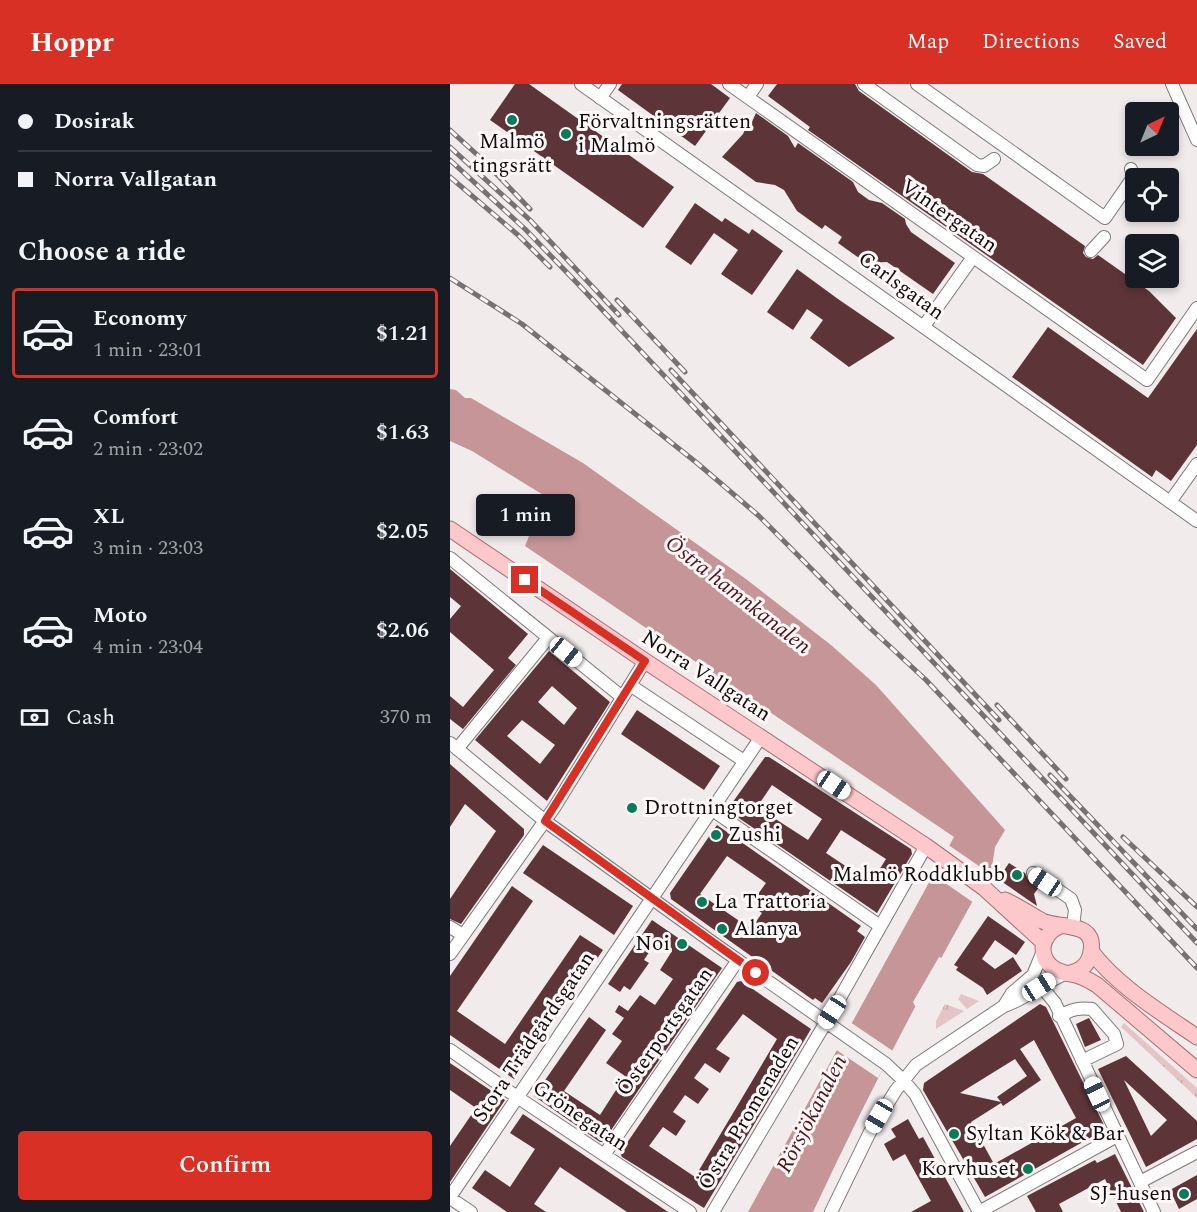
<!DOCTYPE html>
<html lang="en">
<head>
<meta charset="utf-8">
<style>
	body { margin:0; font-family:Spectral,serif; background:#242831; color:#f1f3f6; height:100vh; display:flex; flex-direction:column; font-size:22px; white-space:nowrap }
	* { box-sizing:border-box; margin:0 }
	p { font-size:20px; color:#9ea1a6 }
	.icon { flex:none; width:33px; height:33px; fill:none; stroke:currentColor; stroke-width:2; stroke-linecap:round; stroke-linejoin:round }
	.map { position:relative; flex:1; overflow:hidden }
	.drawer { display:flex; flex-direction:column; background:#171b24; width:450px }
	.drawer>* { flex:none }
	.guide { display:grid; align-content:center; height:132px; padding:0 18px; background:#171b24 }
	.needle { width:39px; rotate:43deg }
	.controls { position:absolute; left:675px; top:18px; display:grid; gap:12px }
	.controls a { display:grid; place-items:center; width:54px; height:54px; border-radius:6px; background:#171b24; box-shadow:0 3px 9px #0003; font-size:30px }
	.end { position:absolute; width:27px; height:27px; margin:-14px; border:8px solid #d93025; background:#fff; box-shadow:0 0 0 3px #fff }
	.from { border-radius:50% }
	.bubble { position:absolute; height:42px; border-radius:6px; background:#171b24; box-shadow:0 3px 9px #0003; font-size:20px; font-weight:600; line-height:42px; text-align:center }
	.car { position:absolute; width:18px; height:36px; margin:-18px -9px; border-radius:8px; box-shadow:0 0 4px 2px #0007; background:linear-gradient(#fff 24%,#345 0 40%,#fff 0 76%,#345 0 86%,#fff 0) }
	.guide b { display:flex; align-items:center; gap:21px; height:57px; font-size:22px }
	.guide b+b { border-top:2px solid #363941 }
	.guide i { width:15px; height:15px; background:#f1f3f6 }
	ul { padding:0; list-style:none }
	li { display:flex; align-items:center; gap:18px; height:90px; margin:0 12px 9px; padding:0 6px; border:3px solid transparent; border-radius:6px }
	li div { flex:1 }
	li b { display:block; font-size:22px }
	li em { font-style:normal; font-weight:600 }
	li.selected { border-color:#d93025 }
	li>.icon { width:54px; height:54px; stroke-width:1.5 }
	h2 { padding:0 18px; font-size:27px; line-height:72px }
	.pay { display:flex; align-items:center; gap:15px; height:66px; padding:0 18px; font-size:22px }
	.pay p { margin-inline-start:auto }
	.button { display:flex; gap:12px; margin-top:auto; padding:12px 18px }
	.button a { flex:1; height:69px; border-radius:6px; background:#d93025; color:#fff; font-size:24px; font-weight:600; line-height:69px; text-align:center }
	header { display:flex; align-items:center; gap:36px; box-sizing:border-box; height:84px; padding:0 30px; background:#d93025; color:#fff }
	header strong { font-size:28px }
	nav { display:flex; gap:33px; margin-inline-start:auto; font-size:21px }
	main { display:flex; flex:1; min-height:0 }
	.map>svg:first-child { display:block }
	.grass { fill:url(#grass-tufts) }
	.water { fill:#c69598 }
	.pier { fill:#f1ebeb }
	.building { fill:#5d3438; fill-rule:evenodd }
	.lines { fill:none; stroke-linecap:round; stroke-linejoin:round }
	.minor-casing { stroke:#7e7878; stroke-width:14 }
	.major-casing { stroke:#a86e73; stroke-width:17 }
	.minor { stroke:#fff; stroke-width:12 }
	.major { stroke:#fdc8cc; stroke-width:15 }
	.rail-casing { stroke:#767272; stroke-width:5 }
	.rail { stroke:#fef8f8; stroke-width:3; stroke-dasharray:9; stroke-linecap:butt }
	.route { stroke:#d93025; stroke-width:8 }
	.poi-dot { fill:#057b58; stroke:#fef8f8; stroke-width:2 }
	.labels { text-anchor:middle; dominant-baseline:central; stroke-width:6; stroke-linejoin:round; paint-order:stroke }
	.poi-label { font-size:21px; fill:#0e0c0c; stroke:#fef8f8; text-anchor:start }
	.street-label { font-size:21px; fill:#0e0c0c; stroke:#fef8f8 }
	.water-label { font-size:22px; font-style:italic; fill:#4f131d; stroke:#fef8f8 }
</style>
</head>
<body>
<header>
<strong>Hoppr</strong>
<nav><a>Map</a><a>Directions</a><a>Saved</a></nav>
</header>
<main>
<section class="drawer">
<div class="guide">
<b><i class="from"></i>Dosirak</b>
<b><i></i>Norra Vallgatan</b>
</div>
<h2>Choose a ride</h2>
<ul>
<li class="selected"><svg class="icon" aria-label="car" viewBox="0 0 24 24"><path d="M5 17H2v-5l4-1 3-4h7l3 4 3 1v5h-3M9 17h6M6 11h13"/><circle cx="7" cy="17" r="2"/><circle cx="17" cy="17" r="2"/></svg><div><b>Economy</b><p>1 min · 23:01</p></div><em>$1.21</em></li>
<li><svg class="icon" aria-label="car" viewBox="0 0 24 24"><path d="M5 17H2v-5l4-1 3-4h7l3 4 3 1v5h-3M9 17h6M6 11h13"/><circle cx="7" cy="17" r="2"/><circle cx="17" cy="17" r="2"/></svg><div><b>Comfort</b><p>2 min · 23:02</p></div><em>$1.63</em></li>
<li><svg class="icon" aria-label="car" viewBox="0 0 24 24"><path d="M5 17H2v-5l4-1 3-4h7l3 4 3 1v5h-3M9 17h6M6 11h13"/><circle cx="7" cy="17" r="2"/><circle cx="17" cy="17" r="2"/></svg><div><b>XL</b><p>3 min · 23:03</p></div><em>$2.05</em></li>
<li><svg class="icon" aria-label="car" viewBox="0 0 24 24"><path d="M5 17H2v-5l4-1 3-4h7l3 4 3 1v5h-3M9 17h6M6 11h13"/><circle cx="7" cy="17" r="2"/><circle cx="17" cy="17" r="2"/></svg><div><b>Moto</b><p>4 min · 23:04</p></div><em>$2.06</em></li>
</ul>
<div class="pay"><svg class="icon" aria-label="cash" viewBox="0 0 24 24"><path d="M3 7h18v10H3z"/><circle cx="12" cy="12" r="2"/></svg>Cash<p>370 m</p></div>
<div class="button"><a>Confirm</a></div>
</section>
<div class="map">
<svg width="747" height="1128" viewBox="0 0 747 1128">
	<defs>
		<pattern id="grass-tufts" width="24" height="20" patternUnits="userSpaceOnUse" patternTransform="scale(1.5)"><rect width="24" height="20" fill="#e5c4c5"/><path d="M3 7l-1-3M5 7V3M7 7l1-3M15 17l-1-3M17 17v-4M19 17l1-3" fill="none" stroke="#c3a7a8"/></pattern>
	</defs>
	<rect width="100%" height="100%" fill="#f1ebeb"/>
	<path class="grass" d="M511 910 529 917 517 925 508 915Z
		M495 920 514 927 486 945V937Z
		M674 939 747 1004V1014L671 943Z"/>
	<path class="water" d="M0 305 6 306 15 314H21L133 379 296 495 381 561 426 601 555 746 545 763 542 783C478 895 418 1010 363 1128H298L504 753 75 462 95 412 22 367 0 357Z"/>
	<path class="pier" d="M497 760 542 791 524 819 482 790Z
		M494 872H496L466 924 463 918 489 873 492 874Z
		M400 938 443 967 428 994 385 965Z"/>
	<path class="building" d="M65 0H79L224 103 193 144 40 36Z
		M172 0H261L280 14 245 62 168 6Z
		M327 0H405L409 7 522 88 533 90 635 162 633 169 636 173 643 175 648 171 699 207 726 234 693 281 358 46 360 43 318 12Z
		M306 29 338 52 345 64 348 59 403 98 408 108 419 116 432 119 455 135 456 140 461 148 505 179 483 210 437 178 416 179 388 159 392 153 375 141 372 145 347 127 334 106 325 101 306 98 272 73 293 50 298 39 301 40Z
		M245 119 272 138 275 134 299 150 302 145 333 167 302 211 271 190 288 166 264 149 241 181 215 163Z
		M347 185 388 215 445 254 399 283 360 254 373 236 357 225 343 246 317 228Z
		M598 243 698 314 747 245V361L721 397 706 386 702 393 562 293Z
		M0 485 78 550 58 574 66 581 13 645 0 635V612L13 623 44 586 0 548V535L11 522 0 513Z
		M99 567 160 618 97 717 25 656ZM102 602 127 624 114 641 88 618ZM72 636 105 661 90 680 57 652Z
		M187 626 270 682 254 706 171 650Z
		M315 673H319L461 765 462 770 427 829 280 728V722ZM322 701 372 735 358 756 307 723ZM391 746 436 775 421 799 376 769Z
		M0 680 74 745V751L11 840 0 835V815L46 747 15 720 0 743Z
		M267 741 411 842 407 847 415 853 401 878 372 919 365 914 363 916 221 815 220 809ZM277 772 316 799 306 813 311 816 305 824 312 829 301 845 250 810Z
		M93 761 183 822 164 851 73 789Z
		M559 779 575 789 578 795 589 803 584 810 587 822 548 795Z
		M62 802 83 817 7 927 55 960 130 851 153 866 64 995 0 951V892Z
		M538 832 575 858 566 871 545 856 532 875 545 885 563 873 572 887 537 911 533 904 506 886 508 883 504 881Z
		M202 836 272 884 153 1058H150L84 1012 139 933 156 946 114 1007 150 1031 175 992 156 979 172 957 162 950 174 934 165 928 169 921 178 927 190 911 205 921 223 895 210 886 222 867 207 856 194 876 199 879 180 906 174 902 170 908 158 900Z
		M291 897 361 945 254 1124 172 1073 170 1069 287 898ZM293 930 327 955 245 1093 199 1062 213 1043 226 1052 236 1037 223 1028 235 1011 248 1020 259 1005 244 994 255 979 270 989 280 974 266 965Z
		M590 920 596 923 656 1045 535 1113 473 1006 474 999ZM584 956 626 1034 544 1080 521 1038 551 1019 553 1022 591 996 570 965ZM565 975 577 992 547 1013 551 1018 510 1009Z
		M639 934 651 956 635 963 626 940Z
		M676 972 747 1037V1055L696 1083 648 985ZM674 996 717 1036 701 1052Z
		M0 979 55 1016 0 1098V1062L26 1024 0 1006Z
		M73 1030 218 1128H177L110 1083 84 1120 96 1128H57L22 1104 35 1086 60 1103 85 1065 60 1049Z
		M458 1035 469 1055 473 1053 514 1128H461L481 1117 455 1070 443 1077 434 1060 446 1053 441 1045Z
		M665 1070 694 1128H671L655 1095 609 1120 613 1128H586L577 1112 645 1076 647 1079Z
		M747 1091V1115L729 1125 720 1106Z"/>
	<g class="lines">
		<g class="minor-casing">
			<path id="minor" d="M131 0 747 437
				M279 0 697 296 747 224
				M414 0 527 81 534 82 544 75
				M467 0 655 134 682 95 683 91 681 85
				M722 0 747 56
				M298 13 307 0
				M150 14 160 0
				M641 167 654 153
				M474 242 523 173
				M720 418 747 380
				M0 474 172 613
				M180 601 294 677
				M0 659 95 737 262 858 436 980 453 996 465 1010 529 1128
				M7 665 98 554
				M261 725 430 842
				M583 789 621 815 625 826 623 842
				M0 843 13 851
				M0 870 104 724 195 577
				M589 903 596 908 605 919 704 1128
				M554 922 562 909 583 891 593 867
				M609 932C621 926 629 923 642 925L664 950 667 960 632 977
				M0 966 67 1013 240 1128
				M154 1071 288 876
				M690 1098 747 1068
				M0 1113 311 653
				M0 1114 21 1128
				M263 1128 382 928 476 762
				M381 1128 420 1048 446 1006 466 981 554 922C576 915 593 899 615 890
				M529 1128 667 1052"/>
		</g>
		<g class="major-casing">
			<path id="major" d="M0 445 195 577 476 762 534 804 594 859
				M555 816C568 822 580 830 592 837 610 845 650 836 640 872 637 882 630 887 620 889
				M610 842C601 846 594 853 593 864 593 881 606 888 621 890 630 891 639 896 647 901L747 986
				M641 867C667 902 712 929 747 953"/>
		</g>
		<use href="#minor" class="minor"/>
		<use href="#major" class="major"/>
		<g class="rail-casing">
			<path id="rail" d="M0 46 33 76 80 125
				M0 63 81 137 169 231
				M0 76 75 145 127 199 747 859
				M0 93 68 151 100 183
				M0 194 72 240 247 379 309 432 420 544 476 596 747 884
				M167 216 235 288
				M221 286 549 636
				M547 621 616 695
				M600 691 747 845
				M673 753 747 823"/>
		</g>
		<use href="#rail" class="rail"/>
	</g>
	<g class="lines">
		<path class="route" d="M75 496 195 577 95 737 306 889"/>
	</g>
	<g class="poi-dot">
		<circle cx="62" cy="36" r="6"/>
		<circle cx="116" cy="50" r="6"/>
		<circle cx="182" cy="724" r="6"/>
		<circle cx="266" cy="751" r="6"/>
		<circle cx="567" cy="791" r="6"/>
		<circle cx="252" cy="818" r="6"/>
		<circle cx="272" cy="845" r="6"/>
		<circle cx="232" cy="860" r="6"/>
		<circle cx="504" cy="1050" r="6"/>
		<circle cx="578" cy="1085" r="6"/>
		<circle cx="734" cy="1110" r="6"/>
	</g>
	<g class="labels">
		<g class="poi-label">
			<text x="128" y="38">Förvaltningsrätten<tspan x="128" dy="24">i Malmö</tspan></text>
			<text x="62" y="58" text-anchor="middle">Malmö<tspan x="62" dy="24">tingsrätt</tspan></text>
			<text x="194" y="724">Drottningtorget</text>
			<text x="278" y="751">Zushi</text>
			<text x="555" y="791" text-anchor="end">Malmö Roddklubb</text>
			<text x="264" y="818">La Trattoria</text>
			<text x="284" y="845">Alanya</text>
			<text x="220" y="860" text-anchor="end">Noi</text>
			<text x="516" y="1050">Syltan Kök &amp; Bar</text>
			<text x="566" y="1085" text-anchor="end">Korvhuset</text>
			<text x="722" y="1110" text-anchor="end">SJ-husen</text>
		</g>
		<g class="street-label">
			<text transform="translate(499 132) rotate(35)">Vintergatan</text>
			<text transform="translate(451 202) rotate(36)">Carlsgatan</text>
			<text transform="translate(256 592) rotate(33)">Norra Vallgatan</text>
			<text transform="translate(215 948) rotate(-55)">Österportsgatan</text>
			<text transform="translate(84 953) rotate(-56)">Stora Trädgårdsgatan</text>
			<text transform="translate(299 1029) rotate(-59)">Östra Promenaden</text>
			<text transform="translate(130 1032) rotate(34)">Grönegatan</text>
		</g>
		<g class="water-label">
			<text transform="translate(288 511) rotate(38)">Östra hamnkanalen</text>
			<text transform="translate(362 1030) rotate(-63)">Rörsjökanalen</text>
		</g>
	</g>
</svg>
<div class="controls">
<a><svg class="needle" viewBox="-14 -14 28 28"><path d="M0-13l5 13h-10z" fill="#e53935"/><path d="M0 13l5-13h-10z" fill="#9ea1a6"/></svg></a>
<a><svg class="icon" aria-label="locate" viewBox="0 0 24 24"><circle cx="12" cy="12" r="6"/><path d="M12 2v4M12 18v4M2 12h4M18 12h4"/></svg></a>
<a><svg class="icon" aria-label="layers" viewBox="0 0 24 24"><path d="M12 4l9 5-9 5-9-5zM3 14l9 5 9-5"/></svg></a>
</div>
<i class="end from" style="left:306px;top:889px"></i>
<i class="end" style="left:75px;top:496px"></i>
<div class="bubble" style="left:26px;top:410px;width:99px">1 min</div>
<i class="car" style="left:116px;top:568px;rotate:129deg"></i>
<i class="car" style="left:384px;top:701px;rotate:124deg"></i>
<i class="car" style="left:595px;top:798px;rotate:304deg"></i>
<i class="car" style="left:589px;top:903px;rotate:58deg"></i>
<i class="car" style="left:382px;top:928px;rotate:213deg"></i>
<i class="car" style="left:647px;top:1010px;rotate:335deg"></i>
<i class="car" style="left:429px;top:1032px;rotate:210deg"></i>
</div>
</main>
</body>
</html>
